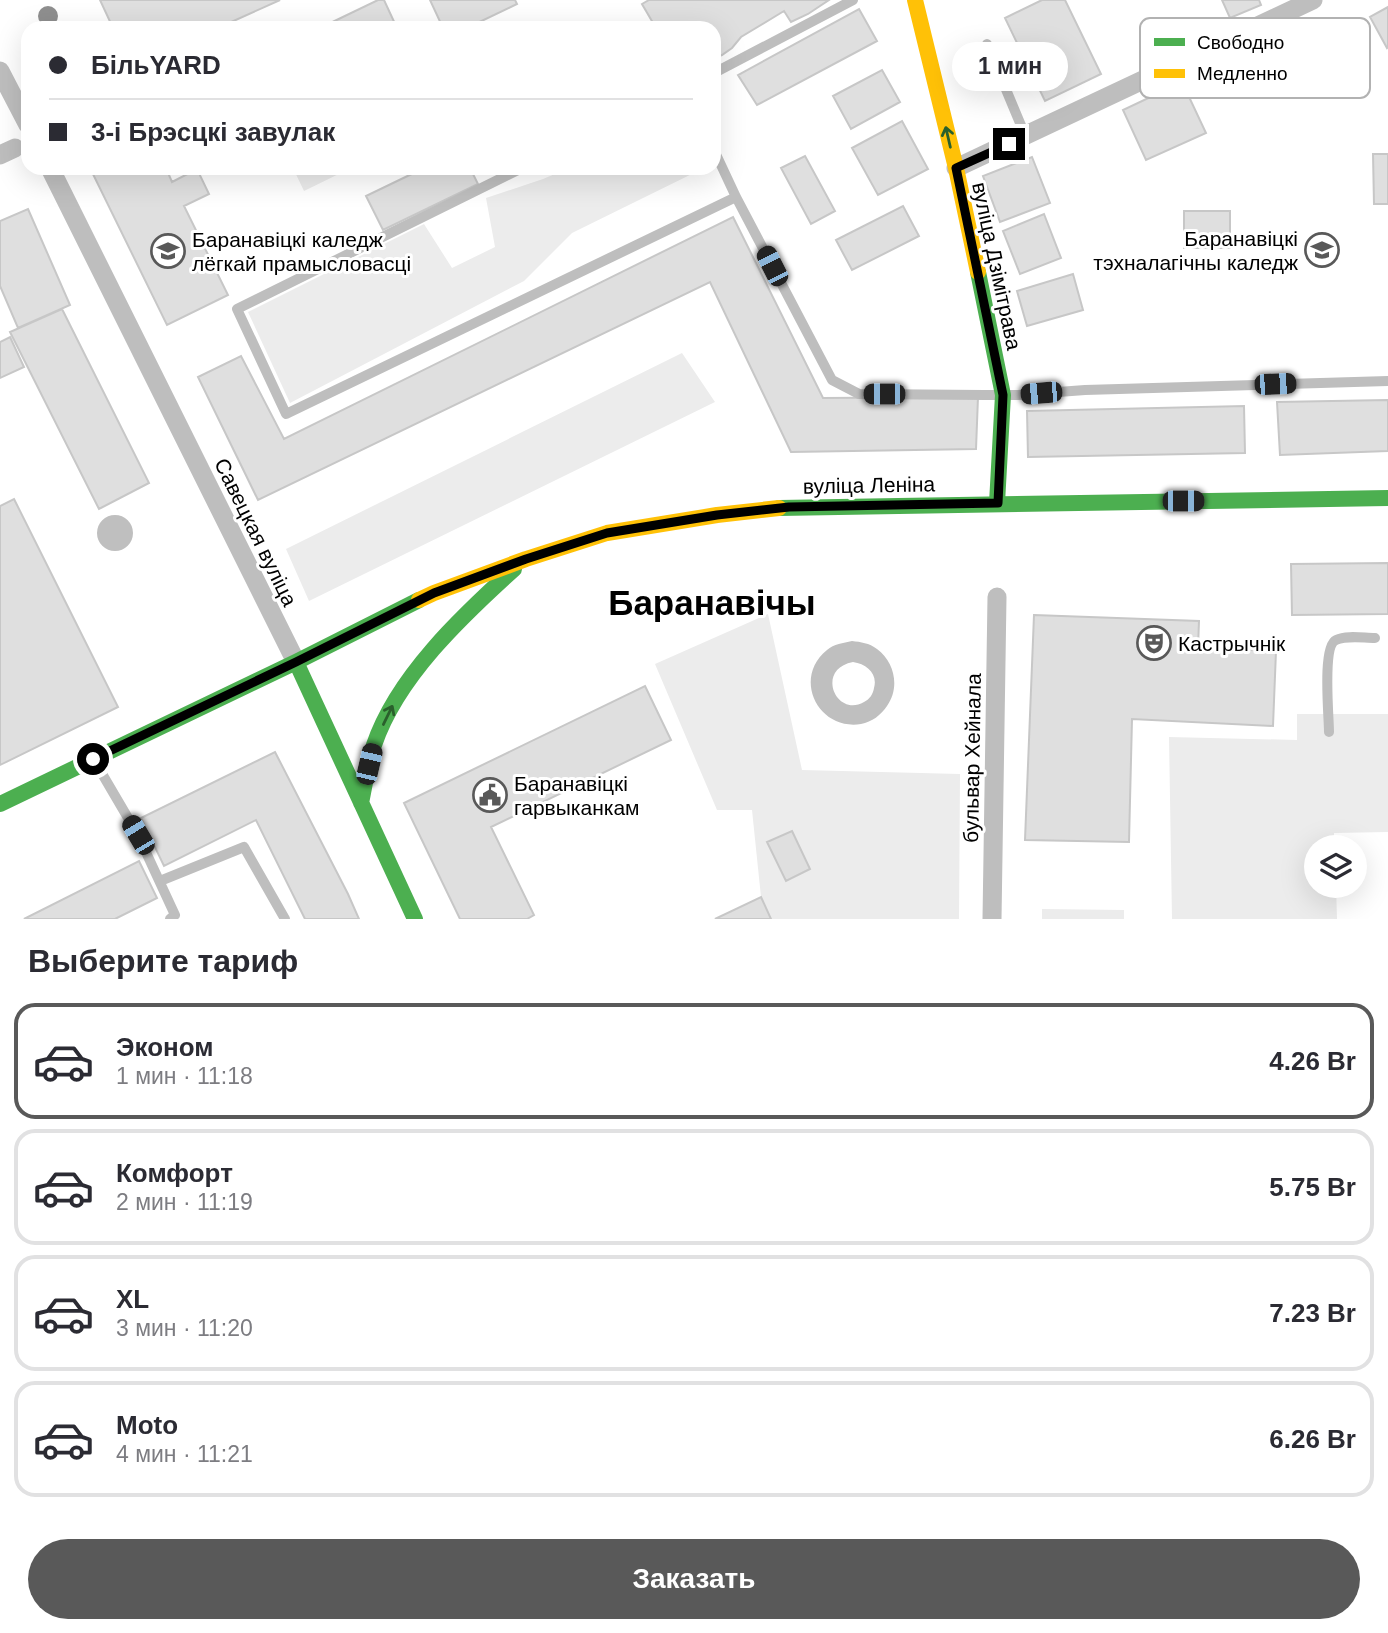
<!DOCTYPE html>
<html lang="ru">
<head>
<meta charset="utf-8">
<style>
	body { margin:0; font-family:Helvetica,sans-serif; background:#f2f2f3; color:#2b2b33; height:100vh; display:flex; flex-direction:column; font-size:26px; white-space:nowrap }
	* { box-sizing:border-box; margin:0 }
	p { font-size:23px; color:#7c7c81 }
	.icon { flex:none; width:38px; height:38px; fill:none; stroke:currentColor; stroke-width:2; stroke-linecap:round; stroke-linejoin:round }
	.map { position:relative; height:919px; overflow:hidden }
	.side { display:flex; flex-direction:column; background:#fff; flex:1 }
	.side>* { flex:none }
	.guide { position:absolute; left:21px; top:21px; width:700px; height:154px; border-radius:21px; box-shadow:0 7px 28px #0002; display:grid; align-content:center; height:154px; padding:0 28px; background:#fff }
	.tools { position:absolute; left:1304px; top:835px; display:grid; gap:14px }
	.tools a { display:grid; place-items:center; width:63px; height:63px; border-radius:50%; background:#fff; box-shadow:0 7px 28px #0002; font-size:35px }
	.end { position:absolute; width:32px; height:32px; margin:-16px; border:9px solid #000; background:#fff; box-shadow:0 0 0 4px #fff }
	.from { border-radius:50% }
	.bubble { position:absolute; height:49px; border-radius:24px; background:#fff; box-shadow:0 7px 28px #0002; font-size:23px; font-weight:800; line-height:49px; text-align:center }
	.car { position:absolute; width:21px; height:42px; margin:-21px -10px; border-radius:9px; box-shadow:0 0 5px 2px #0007; background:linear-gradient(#222 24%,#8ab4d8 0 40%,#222 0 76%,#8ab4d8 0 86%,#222 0) }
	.guide b { display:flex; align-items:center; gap:24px; height:66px; font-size:26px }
	.guide b+b { border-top:2px solid #e1e1e2 }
	.guide i { width:18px; height:18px; background:#2b2b33 }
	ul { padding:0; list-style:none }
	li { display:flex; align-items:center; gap:21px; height:116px; margin:0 14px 10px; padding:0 14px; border:4px solid #e1e1e2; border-radius:21px }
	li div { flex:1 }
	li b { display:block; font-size:26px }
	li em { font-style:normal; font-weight:800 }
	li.current { border-color:#595959 }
	li>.icon { width:63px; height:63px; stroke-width:1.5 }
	h2 { padding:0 28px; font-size:32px; line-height:84px }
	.action { display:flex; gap:14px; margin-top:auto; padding:14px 28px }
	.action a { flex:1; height:80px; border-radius:42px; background:#595959; color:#fff; font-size:28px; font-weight:800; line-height:80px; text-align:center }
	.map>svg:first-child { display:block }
	.green { fill:#ececec }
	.water { fill:#bfbfbf; fill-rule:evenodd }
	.building { fill:#dfdfdf; stroke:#c7c7c7; stroke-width:2 }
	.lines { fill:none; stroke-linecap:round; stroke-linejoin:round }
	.lane { stroke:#bebebe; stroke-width:10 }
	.street { stroke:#bebebe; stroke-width:19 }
	.fast { stroke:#4caf50; stroke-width:16 }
	.slow { stroke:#ffc107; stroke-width:16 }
	.tree { fill:#8f8f8f }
	.oneway { stroke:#2a602c }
	.route { stroke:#000; stroke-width:9 }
	.labels { text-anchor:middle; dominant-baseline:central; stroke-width:6; stroke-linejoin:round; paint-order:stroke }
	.poi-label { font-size:21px; fill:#000; stroke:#fff; text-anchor:start }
	.street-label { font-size:21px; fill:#000; stroke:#fff }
	.town-label { font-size:35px; font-weight:bold; fill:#000; stroke:#fff }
	.key { fill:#fff; stroke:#b2b2b2; stroke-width:2 }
	.key-label { font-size:19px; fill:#000 }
</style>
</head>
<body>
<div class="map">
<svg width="1388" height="919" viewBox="0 0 1388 919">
	<rect width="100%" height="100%" fill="#fff"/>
	<path class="green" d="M293 168H351L304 191Z
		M569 168H704L572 233 524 281 290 403 248 312 424 224 452 268 495 247 486 198 543 179Z
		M682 353 715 402 309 601 286 549Z
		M768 614 802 770 960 774 959 919H771L761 897 752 810H717L655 664Z
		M1297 714H1388V832L1334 833V847H1316V886H1336L1337 919H1172L1169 737 1297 740Z
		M1042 909 1124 910V919H1042Z"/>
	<path class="water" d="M97 533a18 18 0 1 1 36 0a18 18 0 1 1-36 0Z
		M852 641C861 642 869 643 877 649 895 662 900 688 887 706 881 715 872 722 861 724 818 731 792 678 827 650 834 644 843 643 852 641ZM853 662C867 664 878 674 874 688 873 694 870 699 864 702 836 718 815 669 853 662Z"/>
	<path class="building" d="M100 0H280L218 28H113Z
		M378 0H384L397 28H320Z
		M430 0H515L517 4 467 28H443Z
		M649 0H829L808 14 791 22 784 11 741 37 732 48 722 55 714 58V28H656L642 4Z
		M1042 0H1065L1101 74 1045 101 1005 18Z
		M1222 0H1259L1261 5 1230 18Z
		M1388 7V47L1387 48 1370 17Z
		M859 9 877 41 757 105 738 75Z
		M882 70 900 102 851 129 833 96Z
		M1182 82 1206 133 1146 160 1123 110Z
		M902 121 928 169 878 195 852 148Z
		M1373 154H1388V204H1374Z
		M805 156 835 211 811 224 781 168Z
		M1032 157 1050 203 1000 222 983 176Z
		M90 168H166L172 182 197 169 209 194 184 206 228 295 167 325Z
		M420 168H470L478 184 383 230 366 196 420 170Z
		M903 206 919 236 852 270 836 240Z
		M28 209 70 305 18 328 0 286V221Z
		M1184 211H1230V248H1184Z
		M1044 214 1061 258 1020 274 1003 231Z
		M733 217 823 398 978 397 976 449 791 452 710 282 258 500 198 377 241 356 284 439Z
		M1073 274 1083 310 1027 326 1017 291Z
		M62 309 149 483 99 509 10 332Z
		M10 337 24 367 0 378V342Z
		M1388 400V451L1280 455 1277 402Z
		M1244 406 1245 453 1028 457 1027 411Z
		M14 499 118 707 0 765V506Z
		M1388 563V614L1292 615 1291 564Z
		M1034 615 1199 621 1198 648 1276 651 1273 726 1132 719 1129 842 1025 840Z
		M645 686 671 740 491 827 534 915 527 919H460L404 803Z
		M275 752 348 894 359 919H305L256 820 164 866 141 818Z
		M792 831 810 869 786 881 767 842Z
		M139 861 157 898 115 919H24Z
		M761 897 771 919H715Z"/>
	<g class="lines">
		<path class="lane" d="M987 44 1025 135
			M714 73 853 0
			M714 150 736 197 832 380 859 394 984 395H1018L1085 390 1388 381
			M522 168 237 309 286 414 736 197
			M1329 732C1329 717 1322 646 1336 640 1347 635 1363 638 1375 638
			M94 760 138 835 175 915 170 919
			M160 881 244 847 285 919"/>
		<path class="street" d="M0 71 28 125
			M0 155 15 148
			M50 168 296 662
			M956 168 1313 0
			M992 919 997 597"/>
		<path class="fast" d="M978 272 1003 395 997 503
			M779 508 1388 498
			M296 662 415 919
			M361 803C365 784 368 763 374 745 397 677 462 616 514 569
			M0 804 296 662 419 600"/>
		<path class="slow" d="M915 0 956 168 978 272
			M419 600 434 593 526 559 607 533 717 515 779 508"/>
	</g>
	<circle class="tree" cx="48" cy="16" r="10"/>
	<defs><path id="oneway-shaft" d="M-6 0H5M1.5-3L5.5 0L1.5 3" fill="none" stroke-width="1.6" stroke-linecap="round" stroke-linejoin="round" transform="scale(1.75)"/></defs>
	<g class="oneway">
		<use href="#oneway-shaft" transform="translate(948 137) rotate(-103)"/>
		<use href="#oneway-shaft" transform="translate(388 715) rotate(-64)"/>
	</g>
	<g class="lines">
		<path class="route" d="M93 759 296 662 434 593 526 559 607 533 717 515 789 507 998 503 1003 395 956 168 1009 144"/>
	</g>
	<defs>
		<g id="university-ring" transform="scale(1.75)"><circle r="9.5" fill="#fff" stroke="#595959" stroke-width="1.5"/><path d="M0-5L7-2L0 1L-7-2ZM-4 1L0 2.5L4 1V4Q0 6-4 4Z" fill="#595959"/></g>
		<g id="theatre-ring" transform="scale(1.75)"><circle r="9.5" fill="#fff" stroke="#595959" stroke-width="1.5"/><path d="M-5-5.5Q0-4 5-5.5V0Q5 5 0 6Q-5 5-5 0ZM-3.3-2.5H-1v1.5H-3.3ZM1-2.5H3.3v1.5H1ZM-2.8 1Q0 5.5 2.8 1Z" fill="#595959"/></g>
		<g id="civic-ring" transform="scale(1.75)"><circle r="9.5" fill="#fff" stroke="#595959" stroke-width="1.5"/><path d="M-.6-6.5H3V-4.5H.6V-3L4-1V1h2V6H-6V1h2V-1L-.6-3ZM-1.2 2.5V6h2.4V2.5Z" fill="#595959"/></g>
	</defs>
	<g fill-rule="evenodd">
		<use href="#university-ring" x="1322" y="250"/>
		<use href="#university-ring" x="168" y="251"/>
		<use href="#theatre-ring" x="1154" y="643"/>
		<use href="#civic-ring" x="490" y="795"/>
	</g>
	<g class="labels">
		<g class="poi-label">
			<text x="1298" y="238" text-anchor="end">Баранавіцкі<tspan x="1298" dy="24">тэхналагічны каледж</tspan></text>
			<text x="192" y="239">Баранавіцкі каледж<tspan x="192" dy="24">лёгкай прамысловасці</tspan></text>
			<text x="1178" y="643">Кастрычнік</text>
			<text x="514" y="783">Баранавіцкі<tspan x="514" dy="24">гарвыканкам</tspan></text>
		</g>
		<g class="street-label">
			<text transform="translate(997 266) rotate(78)">вуліца Дзімітрава</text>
			<text transform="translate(869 485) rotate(-1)">вуліца Леніна</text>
			<text transform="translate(256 532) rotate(64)">Савецкая вуліца</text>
			<text transform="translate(972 758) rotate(-89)">бульвар Хейнала</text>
		</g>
		<g class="town-label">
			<text x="712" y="602">Баранавічы</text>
		</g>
	</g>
	<rect x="1140" y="18" width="230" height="80" rx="10" class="key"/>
	<rect x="1154" y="38" width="31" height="8" fill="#4caf50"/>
	<rect x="1154" y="69" width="31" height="9" fill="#ffc107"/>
	<g class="key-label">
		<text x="1197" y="49">Свободно</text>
		<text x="1197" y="80">Медленно</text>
	</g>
</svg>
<div class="tools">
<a><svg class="icon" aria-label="layers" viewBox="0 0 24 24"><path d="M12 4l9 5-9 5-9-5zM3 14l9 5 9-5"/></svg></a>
</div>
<i class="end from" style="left:93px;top:759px"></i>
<i class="end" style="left:1009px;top:144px"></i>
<div class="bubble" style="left:952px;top:42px;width:116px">1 мин</div>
<i class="car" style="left:772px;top:266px;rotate:333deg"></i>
<i class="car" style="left:1275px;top:384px;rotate:88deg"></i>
<i class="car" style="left:1041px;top:393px;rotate:265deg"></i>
<i class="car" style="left:884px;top:394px;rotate:270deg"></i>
<i class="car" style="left:1183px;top:501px;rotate:90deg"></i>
<i class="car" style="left:369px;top:764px;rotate:13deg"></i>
<i class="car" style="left:138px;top:835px;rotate:329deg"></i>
<div class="guide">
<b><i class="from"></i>БільYARD</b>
<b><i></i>3-і Брэсцкі завулак</b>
</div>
</div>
<section class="side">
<h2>Выберите тариф</h2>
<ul>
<li class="current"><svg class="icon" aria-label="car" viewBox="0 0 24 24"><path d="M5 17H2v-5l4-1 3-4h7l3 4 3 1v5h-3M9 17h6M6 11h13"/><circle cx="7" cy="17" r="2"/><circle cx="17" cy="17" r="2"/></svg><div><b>Эконом</b><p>1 мин · 11:18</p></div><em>4.26 Br</em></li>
<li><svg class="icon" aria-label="car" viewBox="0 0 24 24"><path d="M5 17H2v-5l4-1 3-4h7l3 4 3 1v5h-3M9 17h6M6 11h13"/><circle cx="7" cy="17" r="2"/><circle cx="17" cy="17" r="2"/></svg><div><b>Комфорт</b><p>2 мин · 11:19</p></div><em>5.75 Br</em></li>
<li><svg class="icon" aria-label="car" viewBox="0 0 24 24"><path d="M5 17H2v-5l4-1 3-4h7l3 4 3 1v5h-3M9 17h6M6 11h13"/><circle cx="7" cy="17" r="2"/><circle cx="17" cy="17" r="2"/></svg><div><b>XL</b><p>3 мин · 11:20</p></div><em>7.23 Br</em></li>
<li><svg class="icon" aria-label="car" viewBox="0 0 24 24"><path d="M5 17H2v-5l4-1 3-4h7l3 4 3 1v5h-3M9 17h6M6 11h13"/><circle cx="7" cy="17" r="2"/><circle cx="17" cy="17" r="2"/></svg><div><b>Moto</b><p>4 мин · 11:21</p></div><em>6.26 Br</em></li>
</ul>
<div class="action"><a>Заказать</a></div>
</section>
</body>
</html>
